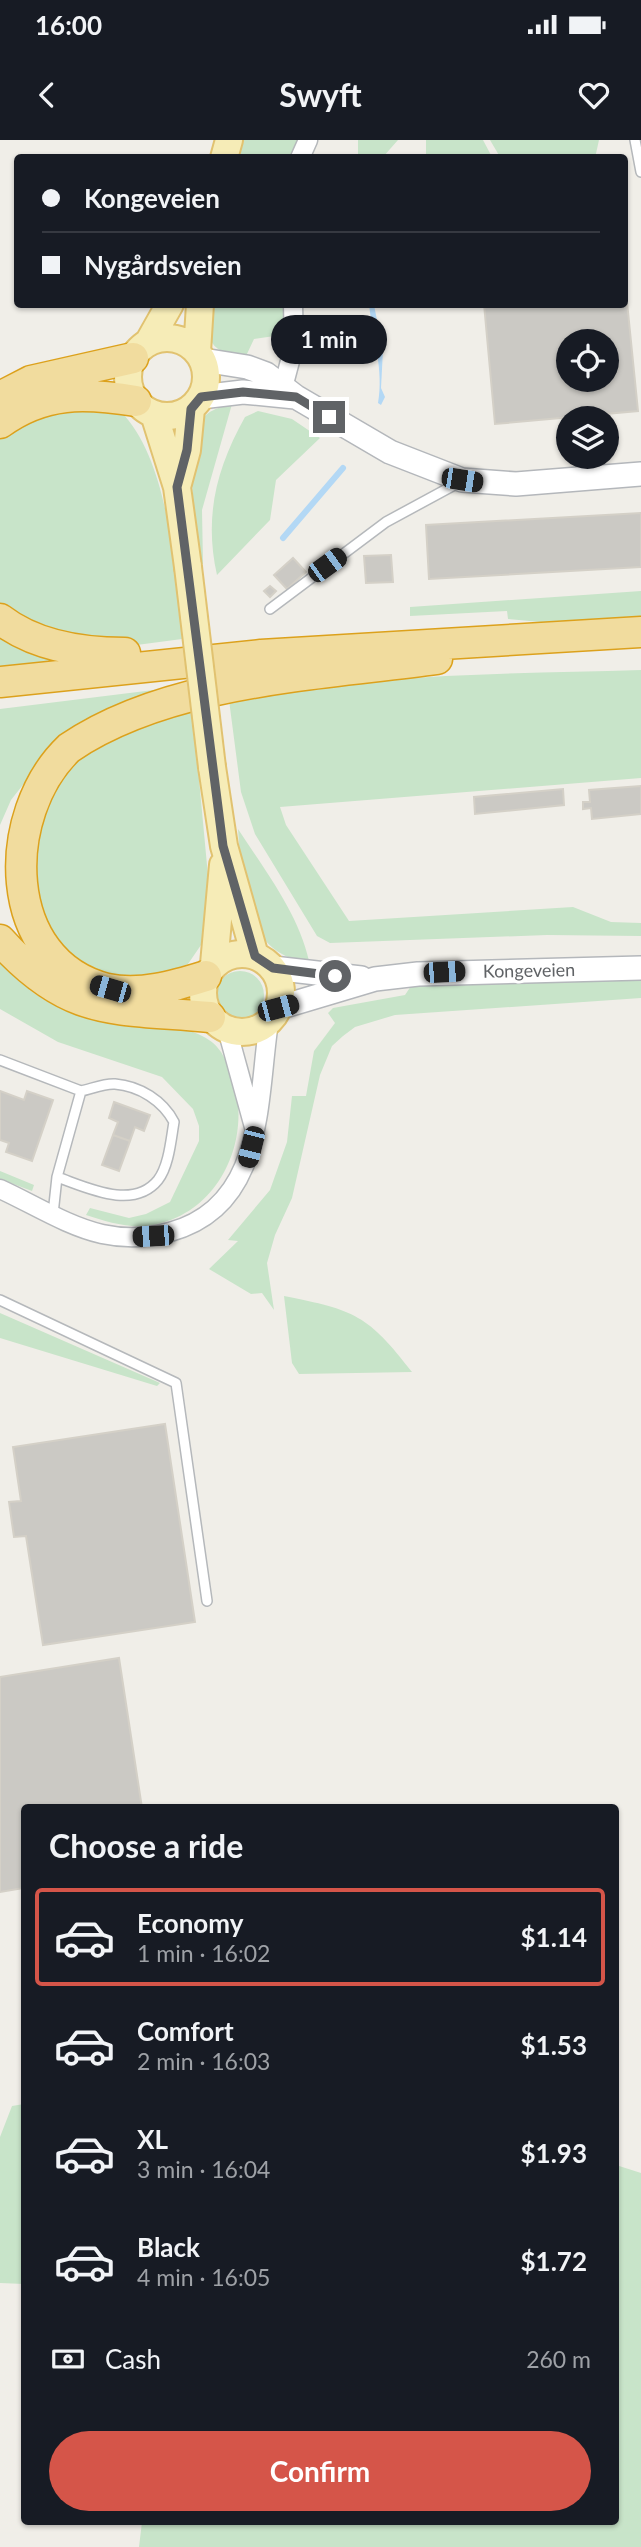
<!DOCTYPE html>
<html lang="en">
<head>
<meta charset="utf-8">
<style>
	body { margin:0; font-family:Lato,sans-serif; background:#242831; color:#f1f3f6; height:100vh; display:flex; flex-direction:column; font-size:26px; white-space:nowrap }
	* { box-sizing:border-box; margin:0 }
	p { font-size:23px; color:#9ea1a6 }
	.icon { flex:none; width:38px; height:38px; fill:none; stroke:currentColor; stroke-width:2; stroke-linecap:round; stroke-linejoin:round }
	.map { position:relative; flex:1; overflow:hidden }
	.sheet { position:absolute; left:21px; top:1664px; width:598px; height:721px; display:flex; flex-direction:column; background:#171b24; border-radius:7px; box-shadow:0 2px 5px #0004 }
	.sheet>* { flex:none }
	.hud { position:absolute; left:14px; top:14px; width:614px; height:154px; border-radius:7px; box-shadow:0 2px 5px #0004; display:grid; align-content:center; height:154px; padding:0 28px; background:#171b24 }
	.tools { position:absolute; left:556px; top:189px; display:grid; gap:14px }
	.tools a { display:grid; place-items:center; width:63px; height:63px; border-radius:50%; background:#171b24; box-shadow:0 2px 5px #0004; font-size:35px }
	.end { position:absolute; width:32px; height:32px; margin:-16px; border:9px solid #606366; background:#fff; box-shadow:0 0 0 4px #fff }
	.from { border-radius:50% }
	.bubble { position:absolute; height:49px; border-radius:24px; background:#171b24; box-shadow:0 2px 5px #0004; font-size:23px; font-weight:700; line-height:49px; text-align:center }
	.car { position:absolute; width:21px; height:42px; margin:-21px -10px; border-radius:9px; box-shadow:0 0 5px 2px #0007; background:linear-gradient(#222 24%,#8ab4d8 0 40%,#222 0 76%,#8ab4d8 0 86%,#222 0) }
	.hud b { display:flex; align-items:center; gap:24px; height:66px; font-size:26px }
	.hud b+b { border-top:2px solid #363941 }
	.hud i { width:18px; height:18px; background:#f1f3f6 }
	ul { padding:0; list-style:none }
	li { display:flex; align-items:center; gap:21px; height:98px; margin:0 14px 10px; padding:0 14px; border:4px solid transparent; border-radius:7px }
	li div { flex:1 }
	li b { display:block; font-size:26px }
	li em { font-style:normal; font-weight:700 }
	li.selected { border-color:#d55549 }
	li>.icon { width:63px; height:63px; stroke-width:1.5 }
	h2 { padding:0 28px; font-size:32px; line-height:84px }
	.pay { display:flex; align-items:center; gap:18px; height:77px; padding:0 28px; font-size:26px }
	.pay p { margin-inline-start:auto }
	.primary-button { display:flex; gap:14px; margin-top:auto; padding:14px 28px }
	.primary-button a { flex:1; height:80px; border-radius:42px; background:#d55549; color:#fff; font-size:28px; font-weight:700; line-height:80px; text-align:center }
	.status { display:flex; justify-content:space-between; align-items:center; height:49px; padding:0 35px; background:#171b24; direction:ltr }
	.status svg { height:19px; fill:currentColor }
	header { display:flex; justify-content:space-between; align-items:center; height:91px; padding:0 28px; background:#171b24; font-size:32px; font-weight:700 }
	.map>svg:first-child { display:block }
	.green { fill:#c8e4c9 }
	.water { fill:#b3d8f5 }
	.lines { fill:none; stroke-linecap:round; stroke-linejoin:round }
	.stream { stroke:#b3d8f5; stroke-width:6 }
	.building { fill:#cbc9c4; stroke:#d4d0c7; stroke-width:2; fill-rule:evenodd }
	.lane-casing { stroke:#b5b8bb; stroke-width:12 }
	.street-casing { stroke:#b5b8bb; stroke-width:21 }
	.secondary-casing { stroke:#b4b7bb; stroke-width:26 }
	.primary-casing { stroke:#e1c270; stroke-width:30 }
	.highway-casing { stroke:#dca11c; stroke-width:33 }
	.lane { stroke:#fff; stroke-width:9 }
	.street { stroke:#fff; stroke-width:18 }
	.secondary { stroke:#fff; stroke-width:23 }
	.primary { stroke:#f6ecb7; stroke-width:26 }
	.highway { stroke:#f1dc9e; stroke-width:30 }
	.primary-bridge-casing { stroke:#e1c270; stroke-width:30; stroke-linecap:butt }
	.primary-bridge { stroke:#f6ecb7; stroke-width:26 }
	.route { stroke:#606366; stroke-width:9 }
	.labels { text-anchor:middle; dominant-baseline:central; stroke-width:6; stroke-linejoin:round; paint-order:stroke }
	.street-label { font-size:18px; fill:#606366; stroke:#fff }
</style>
</head>
<body>
<div class="status"><b>16:00</b><svg viewBox="0 0 49 12"><path d="M0 12V9h3v3zM5 12V6h3v6zM10 12V3h3v9zM15 12V0h3v12zM26 1h20v11H26zM47 4h2v5h-2z"/></svg></div>
<header><svg class="icon" aria-label="back" viewBox="0 0 24 24"><path d="M15 5l-7 7 7 7"/></svg>Swyft<svg class="icon" aria-label="heart" viewBox="0 0 24 24"><path d="M12 20l-8-8c-3-5 5-10 8-4 3-6 11-1 8 4z"/></svg></header>
<div class="map">
<svg width="641" height="2407" viewBox="0 0 641 2407">
	<rect width="100%" height="100%" fill="#f0eee8"/>
	<path class="green" d="M244 0H299L291 17 239 18Z
		M358 0H398L383 17 358 18Z
		M426 0H483L492 17 426 18Z
		M490 0H599L595 18 500 17Z
		M208 165H283L288 194 254 199 246 216C205 212 209 200 208 165Z
		M232 264 202 370 203 424H200C196 382 184 323 200 283 205 271 220 267 232 264Z
		M64 268 121 272C169 320 176 433 182 499L129 506 43 492 0 465V296L39 271Z
		M258 271 292 279 320 298 276 340 270 380 217 435C204 377 216 329 245 277Z
		M641 451V480L551 483 508 479 507 471 410 476V467Z
		M0 494 77 519 0 528Z
		M641 530V638L280 667 286 685 349 781 573 767 611 782 641 783V796L547 795 330 803 317 796 255 694 241 652 229 560C364 534 504 534 641 530Z
		M186 546 44 618 11 660 0 685V569Z
		M192 564 211 768 201 805 188 824 161 835 107 840 65 823 24 770 44 644 68 619Z
		M238 689C264 729 299 774 309 821 300 819 290 819 282 814 242 793 241 729 238 689Z
		M0 820C18 843 44 864 72 872 111 884 199 876 221 912 261 976 230 1071 153 1085 130 1089 107 1082 86 1075L90 1068 129 1078 146 1074 170 1062 199 1001V986L193 969 162 937 58 902 0 869Z
		M216 855a24 24 0 1 1 48 0a24 24 0 1 1-48 0Z
		M641 839V858L395 875 355 887 343 896 332 906 320 935 292 1058 275 1095 267 1123 274 1170 262 1153 251 1154 209 1129 238 1101 228 1100 270 1050 287 1002 292 956H306L314 911 335 883 328 873 333 868 405 855 411 846Z
		M0 1031 34 1045 32 1051 0 1039Z
		M284 1156C355 1170 368 1175 412 1232L299 1234 292 1223Z
		M0 1173 160 1243 157 1246 0 1198Z
		M24 1964V2144L0 2143V1997L12 1966Z
		M616 2025 641 2033V2407H139L142 2382H616Z"/>
	<path class="water" d="M369 165H374L383 210 381 248 385 257 381 265 378 263C384 231 373 197 369 165Z"/>
	<g class="lines">
		<path class="stream" d="M283 398 343 328"/>
	</g>
	<path class="building" d="M625 142 638 271 495 284 484 164H625ZM569 201H607V240H569Z
		M641 373V427L429 439 426 385Z
		M391 415 393 442 366 443 364 416Z
		M293 418 306 432 287 449 274 435Z
		M270 446 276 451 270 457 264 451Z
		M641 646V674L592 679 591 668 583 669V662H590L589 650Z
		M563 649 564 665 475 674 474 657Z
		M0 951 24 960 27 951 53 960 32 1021 6 1012 9 1003 0 1000Z
		M114 962 150 975 144 991 135 987 130 1001 113 995 118 982 109 978Z
		M113 995 130 1001 119 1031 102 1025Z
		M165 1284 195 1482 43 1505 26 1396 14 1397 9 1362 21 1361 13 1307Z
		M119 1518 142 1668H24V1748L0 1752V1537Z"/>
	<g class="lines">
		<g class="lane-casing">
			<path id="lane" d="M635 0 641 32
				M270 469 386 382 458 343
				M0 920 81 951 57 1037 53 1074
				M57 1037C86 1047 133 1071 158 1040 169 1026 171 999 174 982 163 961 140 946 115 944 105 943 91 949 81 951
				M0 1160 176 1243 207 1461"/>
		</g>
		<g class="street-casing">
			<path id="street" d="M300 18 308 0
				M281 255 294 206 293 164
				M227 889 254 987
				M0 1049C33 1064 67 1086 102 1094 125 1099 148 1098 170 1092 266 1066 257 959 269 882"/>
		</g>
		<g class="secondary-casing">
			<path id="secondary" d="M203 220 247 227 266 234 296 257 390 312 462 340 516 344 641 334
				M201 257 243 252 295 257
				M273 828 361 838
				M278 868 375 839 418 834 641 828"/>
		</g>
		<g class="primary-casing">
			<path id="primary" d="M224 18 229 0
				M128 237a39 39 0 1 1 78 0a39 39 0 1 1-78 0Z
				M148 203 170 164
				M197 212 200 164
				M154 274 177 347 188 427
				M177 347 187 310 191 269
				M212 627 224 706 255 816
				M203 853a39 39 0 1 1 78 0a39 39 0 1 1-78 0Z
				M214 824 223 725"/>
		</g>
		<g class="highway-casing">
			<path id="highway" d="M0 257 31 241 133 218
				M0 283C44 251 85 253 136 261
				M0 479C35 506 82 513 125 513
				M0 542 261 515 641 492
				M0 800C70 878 114 868 210 877
				M206 836C174 846 140 856 107 849 0 822 0 674 69 608 169 540 320 535 437 519"/>
		</g>
		<use href="#lane" class="lane"/>
		<use href="#street" class="street"/>
		<use href="#secondary" class="secondary"/>
		<use href="#primary" class="primary"/>
		<use href="#highway" class="highway"/>
		<g class="primary-bridge-casing">
			<path id="primary-bridge" d="M188 427 212 627"/>
		</g>
		<use href="#primary-bridge" class="primary-bridge"/>
	</g>
	<g class="lines">
		<path class="route" d="M329 277 296 257 243 252 201 257 191 269 187 310 177 347 223 706 255 816 273 828 335 836"/>
	</g>
	<g class="labels">
		<g class="street-label">
			<text transform="translate(529 830) rotate(-1)">Kongeveien</text>
		</g>
	</g>
</svg>
<div class="tools">
<a><svg class="icon" aria-label="locate" viewBox="0 0 24 24"><circle cx="12" cy="12" r="6"/><path d="M12 2v4M12 18v4M2 12h4M18 12h4"/></svg></a>
<a><svg class="icon" aria-label="layers" viewBox="0 0 24 24"><path d="M12 4l9 5-9 5-9-5zM3 14l9 5 9-5"/></svg></a>
</div>
<i class="end from" style="left:335px;top:836px"></i>
<i class="end" style="left:329px;top:277px"></i>
<div class="bubble" style="left:271px;top:175px;width:116px">1 min</div>
<i class="car" style="left:462px;top:340px;rotate:99deg"></i>
<i class="car" style="left:327px;top:425px;rotate:54deg"></i>
<i class="car" style="left:444px;top:832px;rotate:87deg"></i>
<i class="car" style="left:110px;top:849px;rotate:286deg"></i>
<i class="car" style="left:278px;top:868px;rotate:75deg"></i>
<i class="car" style="left:251px;top:1007px;rotate:194deg"></i>
<i class="car" style="left:153px;top:1096px;rotate:267deg"></i>
<div class="hud">
<b><i class="from"></i>Kongeveien</b>
<b><i></i>Nygårdsveien</b>
</div>
<section class="sheet">
<h2>Choose a ride</h2>
<ul>
<li class="selected"><svg class="icon" aria-label="car" viewBox="0 0 24 24"><path d="M5 17H2v-5l4-1 3-4h7l3 4 3 1v5h-3M9 17h6M6 11h13"/><circle cx="7" cy="17" r="2"/><circle cx="17" cy="17" r="2"/></svg><div><b>Economy</b><p>1 min · 16:02</p></div><em>$1.14</em></li>
<li><svg class="icon" aria-label="car" viewBox="0 0 24 24"><path d="M5 17H2v-5l4-1 3-4h7l3 4 3 1v5h-3M9 17h6M6 11h13"/><circle cx="7" cy="17" r="2"/><circle cx="17" cy="17" r="2"/></svg><div><b>Comfort</b><p>2 min · 16:03</p></div><em>$1.53</em></li>
<li><svg class="icon" aria-label="car" viewBox="0 0 24 24"><path d="M5 17H2v-5l4-1 3-4h7l3 4 3 1v5h-3M9 17h6M6 11h13"/><circle cx="7" cy="17" r="2"/><circle cx="17" cy="17" r="2"/></svg><div><b>XL</b><p>3 min · 16:04</p></div><em>$1.93</em></li>
<li><svg class="icon" aria-label="car" viewBox="0 0 24 24"><path d="M5 17H2v-5l4-1 3-4h7l3 4 3 1v5h-3M9 17h6M6 11h13"/><circle cx="7" cy="17" r="2"/><circle cx="17" cy="17" r="2"/></svg><div><b>Black</b><p>4 min · 16:05</p></div><em>$1.72</em></li>
</ul>
<div class="pay"><svg class="icon" aria-label="cash" viewBox="0 0 24 24"><path d="M3 7h18v10H3z"/><circle cx="12" cy="12" r="2"/></svg>Cash<p>260 m</p></div>
<div class="primary-button"><a>Confirm</a></div>
</section>
</div>
</body>
</html>
